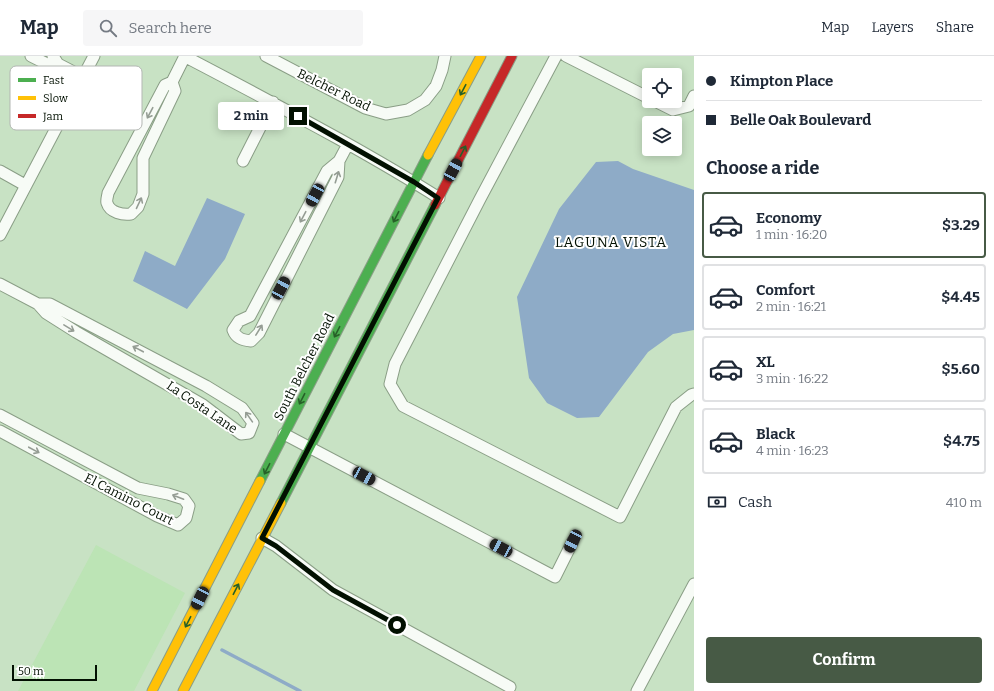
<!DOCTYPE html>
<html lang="en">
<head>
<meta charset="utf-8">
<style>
	body { margin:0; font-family:Bitter,serif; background:#f6f6f7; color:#1f2937; height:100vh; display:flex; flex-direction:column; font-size:15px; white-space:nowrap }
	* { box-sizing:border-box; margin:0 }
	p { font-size:13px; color:#747a83 }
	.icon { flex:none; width:22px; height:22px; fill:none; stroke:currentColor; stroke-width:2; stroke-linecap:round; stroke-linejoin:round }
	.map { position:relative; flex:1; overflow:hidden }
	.panel { display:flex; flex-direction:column; background:#fff; width:300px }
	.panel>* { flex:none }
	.top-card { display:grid; align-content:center; height:88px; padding:0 12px; background:#fff }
	.fabs { position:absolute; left:642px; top:12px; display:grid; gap:8px }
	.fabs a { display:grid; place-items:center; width:40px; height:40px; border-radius:4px; background:#fff; box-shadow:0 2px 10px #0003; font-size:20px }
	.scale { position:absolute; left:12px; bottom:10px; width:85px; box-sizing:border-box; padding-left:4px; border:2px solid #021001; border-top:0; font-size:11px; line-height:14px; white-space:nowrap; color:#021001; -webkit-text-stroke:3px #fff; paint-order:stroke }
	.end { position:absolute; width:18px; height:18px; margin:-9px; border:5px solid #021001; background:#fff; box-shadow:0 0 0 2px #fff }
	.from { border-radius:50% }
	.bubble { position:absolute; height:28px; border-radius:4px; background:#fff; box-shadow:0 2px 10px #0003; font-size:13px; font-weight:700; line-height:28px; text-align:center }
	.car { position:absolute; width:12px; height:24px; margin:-12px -6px; border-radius:5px; box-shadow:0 0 3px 1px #0007; background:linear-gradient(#222 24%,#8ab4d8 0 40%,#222 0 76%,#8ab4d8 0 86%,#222 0) }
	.top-card b { display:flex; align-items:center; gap:14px; height:38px; font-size:15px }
	.top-card b+b { border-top:1px solid #e0e1e3 }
	.top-card i { width:10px; height:10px; background:#1f2937 }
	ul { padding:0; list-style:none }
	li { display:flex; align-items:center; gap:12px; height:66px; margin:0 8px 6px; padding:0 4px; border:2px solid #e0e1e3; border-radius:4px }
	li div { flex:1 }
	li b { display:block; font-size:15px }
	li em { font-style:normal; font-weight:700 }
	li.selected { border-color:#475a45 }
	li>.icon { width:36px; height:36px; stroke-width:1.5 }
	h2 { padding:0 12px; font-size:18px; line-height:48px }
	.pay { display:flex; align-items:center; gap:10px; height:44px; padding:0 12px; font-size:15px }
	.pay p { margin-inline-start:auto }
	.action { display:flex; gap:8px; margin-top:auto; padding:8px 12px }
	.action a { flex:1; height:46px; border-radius:4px; background:#475a45; color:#fff; font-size:16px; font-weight:700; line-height:46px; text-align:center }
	header { display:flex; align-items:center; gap:24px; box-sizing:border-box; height:56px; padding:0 20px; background:#fff; border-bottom:1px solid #e0e1e3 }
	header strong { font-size:19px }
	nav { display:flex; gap:22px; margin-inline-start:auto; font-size:14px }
	.search { width:280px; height:36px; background:#f6f6f7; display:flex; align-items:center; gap:10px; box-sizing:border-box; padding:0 14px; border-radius:4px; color:#747a83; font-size:15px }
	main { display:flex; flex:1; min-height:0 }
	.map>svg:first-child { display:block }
	.built { fill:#bce4b5 }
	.water { fill:#8eabc7 }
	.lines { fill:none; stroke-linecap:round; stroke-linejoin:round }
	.stream { stroke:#8eabc7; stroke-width:3.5 }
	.street-casing { stroke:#8a9e86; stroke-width:13 }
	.fast-casing { stroke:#8a9e86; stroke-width:11 }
	.slow-casing { stroke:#8a9e86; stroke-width:11 }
	.jam-casing { stroke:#8a9e86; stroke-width:11 }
	.street { stroke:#f7fbf6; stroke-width:11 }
	.fast { stroke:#4caf50; stroke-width:9 }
	.slow { stroke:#ffc107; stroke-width:9 }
	.jam { stroke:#c62828; stroke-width:9 }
	.oneway { stroke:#276028 }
	.oneway2 { stroke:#959d94 }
	.route { stroke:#021001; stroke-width:5 }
	.labels { text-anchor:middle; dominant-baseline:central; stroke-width:4; stroke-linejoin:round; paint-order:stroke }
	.street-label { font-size:13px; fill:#021001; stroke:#fff }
	.neighbourhood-label { font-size:14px; letter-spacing:1px; fill:#021001; stroke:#fff }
	.key { fill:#fff; stroke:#b3b7b3; stroke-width:1 }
	.key-label { font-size:11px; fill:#021001 }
</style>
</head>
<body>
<header>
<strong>Map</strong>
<div class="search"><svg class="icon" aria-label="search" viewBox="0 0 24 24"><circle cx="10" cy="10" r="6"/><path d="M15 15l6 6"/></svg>Search here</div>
<nav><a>Map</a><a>Layers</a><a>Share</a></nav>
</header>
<main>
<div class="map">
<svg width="694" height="635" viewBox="0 0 694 635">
	<rect width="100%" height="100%" fill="#c8e2c4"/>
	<path class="built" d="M96 489 185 537 134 635H18Z"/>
	<path class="water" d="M618 105 633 113 694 134V274L673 278 648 296 599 361 577 362 547 347 529 322 517 241 559 153 596 106Z
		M207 142 245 158 225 203 187 253 133 225 145 195 175 210Z"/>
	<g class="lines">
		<path class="stream" d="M222 594 300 635"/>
		<g class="street-casing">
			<path id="street" d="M31 0 49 9 58 8
				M53 0 58 8 83 21
				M184 0C236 27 288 55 339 83 373 102 406 121 439 142
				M266 0 365 52 386 58 408 54 425 44 436 30 442 14 445 0
				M556 0 480 143 395 308 390 328 403 350 620 461 676 351 691 339 694 338
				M566 0 649 42
				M172 26 175 35 143 102V138L138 151 131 158C123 159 110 157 107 147 106 144 108 139 108 137L165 29 172 26 185 0
				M655 45 673 54 689 50 694 40
				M243 105 273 46
				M339 105 338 121 259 277 251 285C242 284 236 282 233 274L239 265 250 260 327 115 339 105 348 88
				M0 115 25 129
				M0 179 94 0
				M0 228 38 248 46 257 76 276 203 349 241 378 249 377 253 367 242 352 206 330 50 248H38
				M0 359 138 432 168 438 184 443 189 450 186 462 178 469 157 460 0 375
				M284 378 555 521 573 485
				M262 482 276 490 333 534 510 631
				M637 635 694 528"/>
		</g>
		<g class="fast-casing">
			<path id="fast" d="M260 425 428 99
				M281 447 435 149"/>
		</g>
		<g class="slow-casing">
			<path id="slow" d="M428 99 481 0
				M152 635 260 425
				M183 635 281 447"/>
		</g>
		<g class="jam-casing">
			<path id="jam" d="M435 149 512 0"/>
		</g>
		<use href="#street" class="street"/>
		<use href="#fast" class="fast"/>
		<use href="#slow" class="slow"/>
		<use href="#jam" class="jam"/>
	</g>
	<defs><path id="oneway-shaft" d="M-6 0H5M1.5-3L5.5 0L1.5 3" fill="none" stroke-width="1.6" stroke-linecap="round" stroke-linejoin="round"/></defs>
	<g class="oneway">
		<use href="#oneway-shaft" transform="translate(463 34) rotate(118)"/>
		<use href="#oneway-shaft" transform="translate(463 95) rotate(-63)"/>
		<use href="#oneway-shaft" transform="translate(396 161) rotate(117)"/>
		<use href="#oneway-shaft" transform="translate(337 276) rotate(117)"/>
		<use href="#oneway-shaft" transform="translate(302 343) rotate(117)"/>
		<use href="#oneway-shaft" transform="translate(267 413) rotate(117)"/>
		<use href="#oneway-shaft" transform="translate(236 533) rotate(-63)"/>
		<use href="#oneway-shaft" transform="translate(188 566) rotate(117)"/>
	</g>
	<g class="oneway2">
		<use href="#oneway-shaft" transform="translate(150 57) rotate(118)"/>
		<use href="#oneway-shaft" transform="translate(337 121) rotate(-73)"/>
		<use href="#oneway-shaft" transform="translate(139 147) rotate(-65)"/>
		<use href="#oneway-shaft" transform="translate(303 161) rotate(118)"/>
		<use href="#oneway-shaft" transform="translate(69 272) rotate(31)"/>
		<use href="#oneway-shaft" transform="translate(259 274) rotate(-58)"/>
		<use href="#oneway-shaft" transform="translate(138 293) rotate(-152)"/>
		<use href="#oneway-shaft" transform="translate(249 361) rotate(-125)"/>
		<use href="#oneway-shaft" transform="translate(34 394) rotate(28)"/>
		<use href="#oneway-shaft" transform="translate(178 441) rotate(-159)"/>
	</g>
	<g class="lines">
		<path class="route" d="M298 60 414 126 438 142 262 482 276 490 333 534 397 569"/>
	</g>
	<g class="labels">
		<g class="street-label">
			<text transform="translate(334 34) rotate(26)">Belcher Road</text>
			<text transform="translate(304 311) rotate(-63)">South Belcher Road</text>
			<text transform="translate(202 351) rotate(34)">La Costa Lane</text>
			<text transform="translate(129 443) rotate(27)">El Camino Court</text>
		</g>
		<g class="neighbourhood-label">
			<text x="611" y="186">LAGUNA VISTA</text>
		</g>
	</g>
	<rect x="10" y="10" width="132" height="64" rx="6" class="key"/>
	<rect x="18" y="22" width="18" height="4" fill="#4caf50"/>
	<rect x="18" y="40" width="18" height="4" fill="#ffc107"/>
	<rect x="18" y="58" width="18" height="4" fill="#c62828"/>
	<g class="key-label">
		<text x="43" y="28">Fast</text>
		<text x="43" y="46">Slow</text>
		<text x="43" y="64">Jam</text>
	</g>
</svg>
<div class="fabs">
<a><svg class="icon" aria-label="locate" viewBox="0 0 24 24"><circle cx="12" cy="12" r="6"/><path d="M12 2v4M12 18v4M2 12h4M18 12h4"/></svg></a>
<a><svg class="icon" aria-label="layers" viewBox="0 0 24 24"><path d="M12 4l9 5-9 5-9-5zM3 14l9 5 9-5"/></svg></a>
</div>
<div class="scale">50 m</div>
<i class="end from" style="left:397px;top:569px"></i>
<i class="end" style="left:298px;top:60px"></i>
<div class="bubble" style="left:218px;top:46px;width:66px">2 min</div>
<i class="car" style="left:453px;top:114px;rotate:28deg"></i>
<i class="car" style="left:315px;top:139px;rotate:208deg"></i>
<i class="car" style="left:281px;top:232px;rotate:28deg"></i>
<i class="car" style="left:364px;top:420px;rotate:118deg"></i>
<i class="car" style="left:573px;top:485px;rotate:206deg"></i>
<i class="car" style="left:501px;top:492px;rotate:298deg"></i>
<i class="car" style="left:200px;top:542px;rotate:207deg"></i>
</div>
<section class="panel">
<div class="top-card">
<b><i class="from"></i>Kimpton Place</b>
<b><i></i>Belle Oak Boulevard</b>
</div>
<h2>Choose a ride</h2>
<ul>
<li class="selected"><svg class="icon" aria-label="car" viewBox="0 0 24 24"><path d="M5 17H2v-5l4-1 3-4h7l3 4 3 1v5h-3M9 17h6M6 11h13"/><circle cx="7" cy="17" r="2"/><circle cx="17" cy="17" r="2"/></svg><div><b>Economy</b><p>1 min · 16:20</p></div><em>$3.29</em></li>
<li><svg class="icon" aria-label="car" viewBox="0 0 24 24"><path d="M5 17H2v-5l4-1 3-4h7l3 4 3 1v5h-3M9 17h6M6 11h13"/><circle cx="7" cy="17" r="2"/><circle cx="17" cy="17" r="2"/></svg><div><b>Comfort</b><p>2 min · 16:21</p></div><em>$4.45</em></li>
<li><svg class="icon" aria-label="car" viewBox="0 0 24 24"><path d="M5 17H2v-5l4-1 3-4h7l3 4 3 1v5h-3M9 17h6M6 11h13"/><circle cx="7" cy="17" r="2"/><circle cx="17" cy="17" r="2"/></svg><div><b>XL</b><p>3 min · 16:22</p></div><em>$5.60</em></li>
<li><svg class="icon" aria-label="car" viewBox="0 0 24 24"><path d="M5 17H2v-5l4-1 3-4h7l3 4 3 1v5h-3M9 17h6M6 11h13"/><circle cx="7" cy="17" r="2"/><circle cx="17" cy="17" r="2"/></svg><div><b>Black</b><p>4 min · 16:23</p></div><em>$4.75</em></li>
</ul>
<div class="pay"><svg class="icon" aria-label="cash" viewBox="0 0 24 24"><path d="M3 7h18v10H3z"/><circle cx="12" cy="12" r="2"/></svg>Cash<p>410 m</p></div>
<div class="action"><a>Confirm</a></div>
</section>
</main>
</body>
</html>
